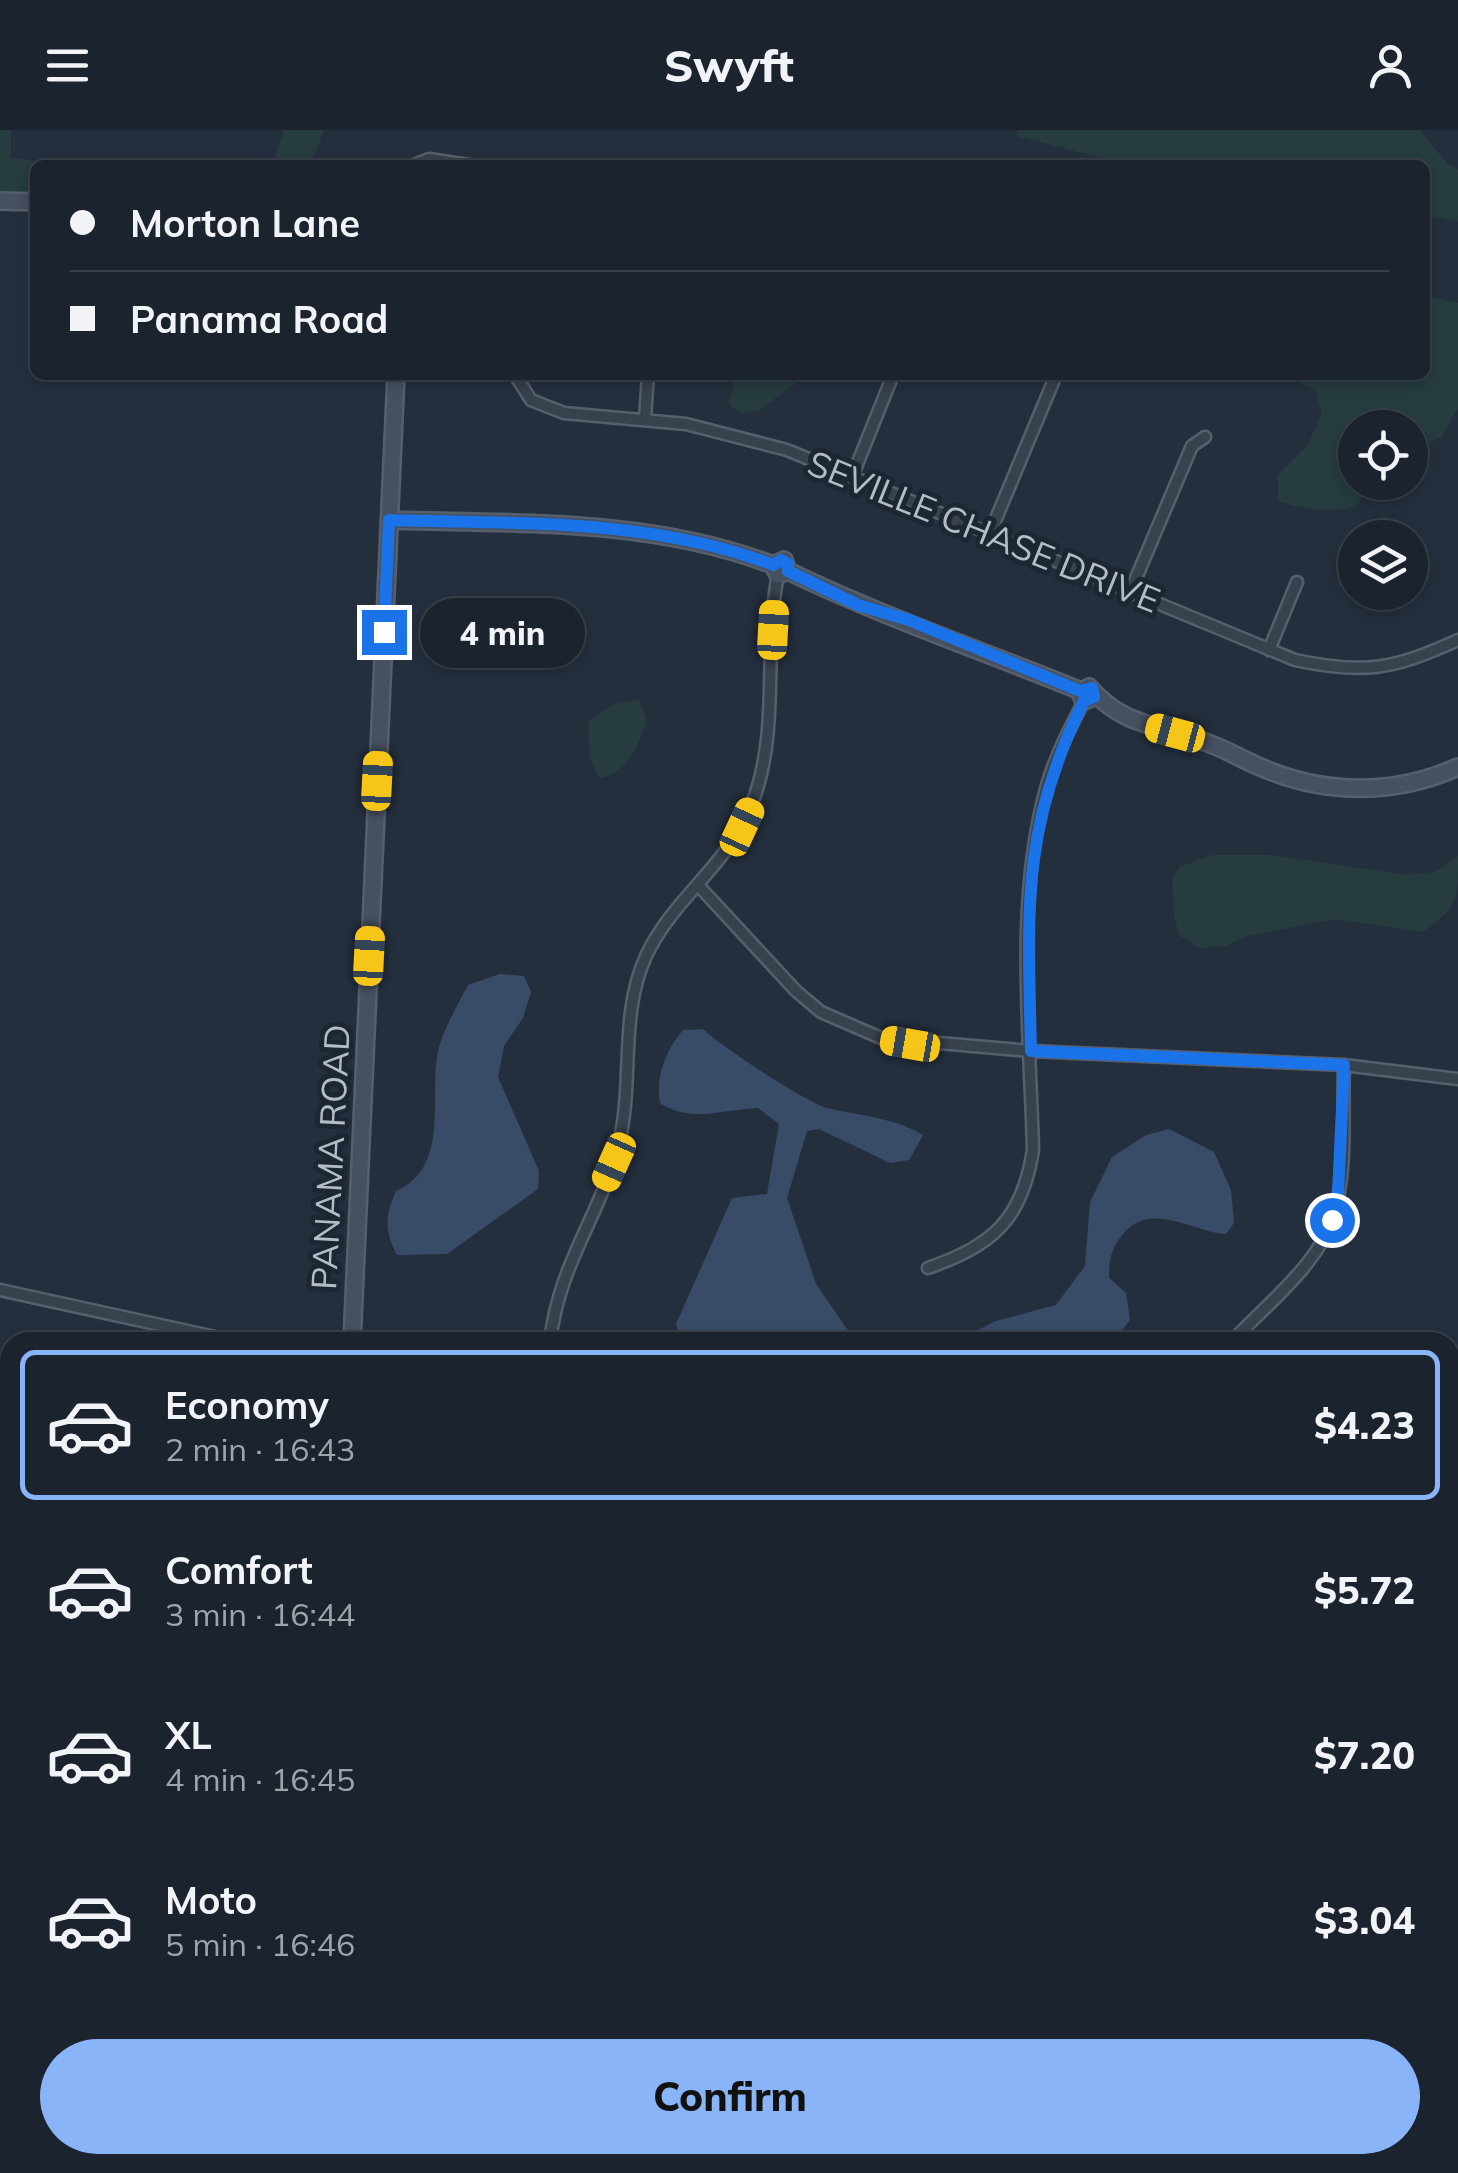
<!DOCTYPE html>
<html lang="en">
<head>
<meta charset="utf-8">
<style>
	body { margin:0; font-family:Mulish,sans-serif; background:#242b36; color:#f1f3f6; height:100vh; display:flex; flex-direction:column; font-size:38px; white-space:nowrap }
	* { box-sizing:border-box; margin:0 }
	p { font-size:32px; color:#a0a4aa }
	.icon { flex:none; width:55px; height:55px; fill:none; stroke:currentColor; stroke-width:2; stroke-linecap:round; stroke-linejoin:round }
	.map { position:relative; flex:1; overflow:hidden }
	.details { position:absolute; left:0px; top:1202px; width:1460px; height:842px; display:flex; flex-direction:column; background:#1b232e; border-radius:30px 30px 0 0; box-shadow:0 5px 15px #0003,0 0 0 2px #39404a }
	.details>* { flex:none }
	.banner { position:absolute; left:30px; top:30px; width:1400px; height:220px; border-radius:15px; box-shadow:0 5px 15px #0003,0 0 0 2px #39404a; display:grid; align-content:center; height:220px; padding:0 40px; background:#1b232e }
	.tools { position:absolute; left:1338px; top:280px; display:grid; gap:20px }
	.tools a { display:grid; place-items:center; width:90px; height:90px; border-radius:50%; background:#1b232e; box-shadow:0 5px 15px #0003,0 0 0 2px #39404a; font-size:50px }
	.end { position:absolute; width:45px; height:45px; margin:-22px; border:12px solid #1a73e8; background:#fff; box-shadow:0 0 0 5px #fff }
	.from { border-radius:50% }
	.bubble { position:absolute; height:70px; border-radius:35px; background:#1b232e; box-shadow:0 5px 15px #0003,0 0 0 2px #39404a; font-size:32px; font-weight:800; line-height:70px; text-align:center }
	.car { position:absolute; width:30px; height:60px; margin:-30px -15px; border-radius:12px; box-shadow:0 0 8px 2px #0007; background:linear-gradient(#f5c518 24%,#345 0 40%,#f5c518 0 76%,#345 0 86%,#f5c518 0) }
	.banner b { display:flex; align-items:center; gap:35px; height:95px; font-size:38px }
	.banner b+b { border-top:2px solid #39404a }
	.banner i { width:25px; height:25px; background:#f1f3f6 }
	ul { padding:18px 0 0; list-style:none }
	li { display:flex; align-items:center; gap:30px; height:150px; margin:0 20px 15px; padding:0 20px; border:5px solid transparent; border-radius:15px }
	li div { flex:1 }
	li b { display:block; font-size:38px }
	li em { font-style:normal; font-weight:800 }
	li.active { border-color:#8ab4f8 }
	li>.icon { width:90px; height:90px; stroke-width:1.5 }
	.button { display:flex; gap:20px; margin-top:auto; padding:20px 40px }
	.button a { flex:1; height:115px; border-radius:60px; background:#8ab4f8; color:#111; font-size:40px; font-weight:800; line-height:115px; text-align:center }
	header { display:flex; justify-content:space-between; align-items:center; height:130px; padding:0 40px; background:#1b232e; font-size:45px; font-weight:800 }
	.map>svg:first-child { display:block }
	.green { fill:#263c3f }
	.water { fill:#394c67 }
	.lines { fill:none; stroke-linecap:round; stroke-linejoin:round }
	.street-casing { stroke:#565f6c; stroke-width:15 }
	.secondary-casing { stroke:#565f6c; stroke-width:20 }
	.street { stroke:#38414e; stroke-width:10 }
	.secondary { stroke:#465061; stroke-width:15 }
	.route { stroke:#1a73e8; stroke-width:12 }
	.labels { text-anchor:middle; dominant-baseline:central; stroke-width:10; stroke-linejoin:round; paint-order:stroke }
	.street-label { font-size:35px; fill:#b4bcc9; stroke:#1d2633 }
</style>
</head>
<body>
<header><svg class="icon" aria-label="menu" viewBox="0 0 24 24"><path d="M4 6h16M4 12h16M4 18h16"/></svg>Swyft<svg class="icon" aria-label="person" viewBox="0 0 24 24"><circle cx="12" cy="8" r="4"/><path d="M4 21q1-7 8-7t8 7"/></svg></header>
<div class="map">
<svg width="1458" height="2043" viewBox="0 0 1458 2043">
	<rect width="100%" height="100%" fill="#242f3e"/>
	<path class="green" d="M0 0H11V28L88 35H35V67L0 66Z
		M284 0H324L311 35H272Z
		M1018 0H1420L1448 34 1458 39V91L1425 86V35H1129L1017 6Z
		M1425 165 1458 173V278L1442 307 1410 321V298H1355V352L1370 353 1357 376C1329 383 1305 380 1278 371V345L1307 316 1322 284 1315 260 1282 245H1425Z
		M736 245H800L799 251 758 281 740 283 728 274Z
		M639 570 647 592C637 617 628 643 599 648L590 628 588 592 614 574Z
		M1211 725H1271L1402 744 1434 743 1458 726C1458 768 1458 779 1422 802L1335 789 1247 806 1225 816 1199 818 1180 806 1174 787 1172 748 1180 737Z"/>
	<path class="water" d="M500 844 524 846 531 862 523 888 504 916 498 947 539 1041 538 1059 447 1124 397 1125C384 1100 385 1086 396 1061 449 1038 430 972 437 927 441 902 457 877 468 855Z
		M703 899C720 916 806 972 827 978 860 986 893 987 923 1005L909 1030 890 1033 819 999 807 1001 787 1068 816 1154 856 1212H680L676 1194 732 1068 767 1064 779 994 758 978C723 979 692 994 660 973 655 947 666 920 683 900Z
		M1169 999 1214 1022 1231 1060 1234 1093 1226 1104C1193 1102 1150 1070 1123 1104 1111 1119 1109 1129 1109 1148L1126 1163 1130 1190 1113 1212H954L996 1191 1056 1175 1085 1136 1090 1072 1112 1027 1146 1005Z
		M1458 1896V2043H1274L1278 2035H1450V1897Z"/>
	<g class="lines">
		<g class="street-casing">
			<path id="street" d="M414 35 429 29 469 35
				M515 245 531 270 564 283 686 294 787 320 1295 530C1365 545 1394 539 1458 510
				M645 288 648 245
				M852 347 893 245
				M990 403 1056 245
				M1131 460 1192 316 1205 307
				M1269 520 1297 452
				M698 755 796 861 821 882 881 908 1031 921 1344 935 1458 949
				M928 1138C993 1115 1022 1090 1033 1020 1030 900 1014 772 1047 655 1056 625 1070 598 1084 571
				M0 1160 238 1212
				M550 1212C559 1132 601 1085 619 1013 634 951 619 885 646 826 674 766 730 735 753 671 780 599 763 519 778 445
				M1231 1212C1265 1176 1317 1136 1333 1088 1348 1041 1342 983 1344 935
				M1450 1328 1458 1298
				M1450 1372 1458 1374
				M1450 1547 1458 1549
				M1450 1682 1458 1684
				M1450 1811 1458 1814
				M1152 2035H1187
				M1219 2035 1223 2043
				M702 2043V2035
				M928 2043V2035"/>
		</g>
		<g class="secondary-casing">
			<path id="secondary" d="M0 71 35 72
				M389 390C518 394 650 388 773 435L784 430 788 441 778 445 773 435
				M788 441C883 487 983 521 1081 561
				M1094 567 1084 571 1080 563 1089 557C1123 596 1155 594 1202 611 1222 617 1239 628 1258 636 1323 665 1393 666 1458 637
				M352 1212 396 245
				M316 2043V2035"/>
		</g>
		<use href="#street" class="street"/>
		<use href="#secondary" class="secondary"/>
	</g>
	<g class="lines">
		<path class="route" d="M384 502 389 390C518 394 650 388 773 435L781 430 788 434V441L858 475 909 490 1080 561 1092 558 1094 567 1084 571C1020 699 1028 783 1031 921L1344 935 1338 1064 1332 1090"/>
	</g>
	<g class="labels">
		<g class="street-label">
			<text transform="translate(984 401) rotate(22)">SEVILLE CHASE DRIVE</text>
			<text transform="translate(330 1027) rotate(-87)">PANAMA ROAD</text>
		</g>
	</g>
</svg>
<div class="tools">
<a><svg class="icon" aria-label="locate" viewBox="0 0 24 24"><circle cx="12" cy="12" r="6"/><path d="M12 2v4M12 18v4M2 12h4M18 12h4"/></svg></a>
<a><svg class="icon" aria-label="layers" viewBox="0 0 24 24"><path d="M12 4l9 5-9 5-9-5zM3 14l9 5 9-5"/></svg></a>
</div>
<i class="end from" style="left:1332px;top:1090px"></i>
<i class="end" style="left:384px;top:502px"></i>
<div class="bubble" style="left:420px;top:468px;width:165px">4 min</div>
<i class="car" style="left:773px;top:500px;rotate:3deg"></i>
<i class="car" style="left:1175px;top:603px;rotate:285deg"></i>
<i class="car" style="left:377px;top:651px;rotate:3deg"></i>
<i class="car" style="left:742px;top:697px;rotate:25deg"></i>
<i class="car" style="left:369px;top:826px;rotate:3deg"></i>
<i class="car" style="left:910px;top:914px;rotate:280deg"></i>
<i class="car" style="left:614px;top:1032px;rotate:204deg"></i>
<div class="banner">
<b><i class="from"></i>Morton Lane</b>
<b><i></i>Panama Road</b>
</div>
<section class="details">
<ul>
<li class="active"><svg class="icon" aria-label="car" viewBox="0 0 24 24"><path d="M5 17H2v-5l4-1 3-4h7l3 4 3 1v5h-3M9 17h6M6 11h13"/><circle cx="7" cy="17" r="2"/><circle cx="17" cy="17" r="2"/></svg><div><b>Economy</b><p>2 min · 16:43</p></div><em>$4.23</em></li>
<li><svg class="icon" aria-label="car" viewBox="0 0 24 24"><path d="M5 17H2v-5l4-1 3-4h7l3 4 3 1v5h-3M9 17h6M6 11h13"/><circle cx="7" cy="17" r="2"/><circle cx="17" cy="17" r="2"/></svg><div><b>Comfort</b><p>3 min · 16:44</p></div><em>$5.72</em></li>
<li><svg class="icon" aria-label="car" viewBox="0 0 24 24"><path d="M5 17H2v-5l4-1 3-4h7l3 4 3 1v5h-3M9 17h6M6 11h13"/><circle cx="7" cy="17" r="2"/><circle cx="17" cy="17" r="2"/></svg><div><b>XL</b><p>4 min · 16:45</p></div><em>$7.20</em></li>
<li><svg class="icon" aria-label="car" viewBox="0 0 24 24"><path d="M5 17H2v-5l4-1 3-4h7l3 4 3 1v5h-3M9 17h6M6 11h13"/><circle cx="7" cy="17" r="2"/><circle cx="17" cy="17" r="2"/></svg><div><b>Moto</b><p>5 min · 16:46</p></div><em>$3.04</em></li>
</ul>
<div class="button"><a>Confirm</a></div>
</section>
</div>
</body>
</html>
